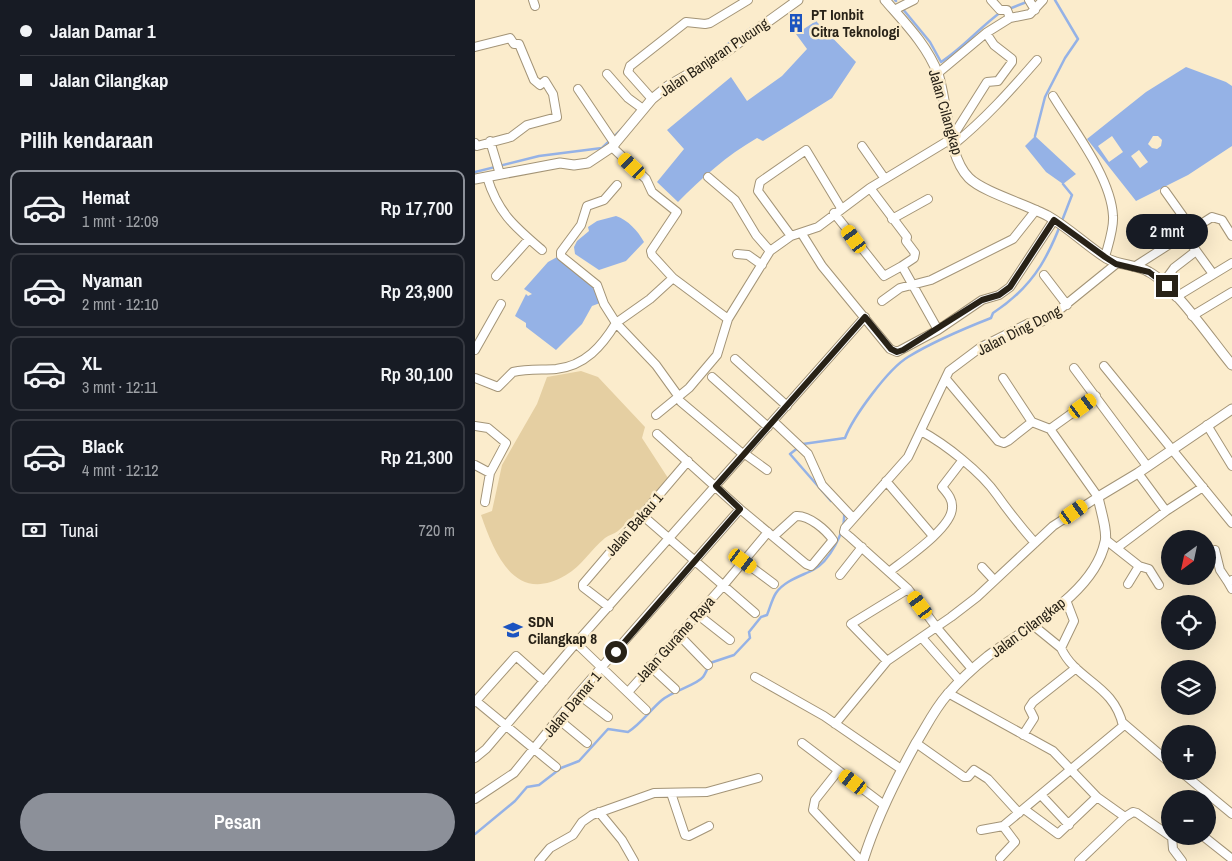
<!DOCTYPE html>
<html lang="id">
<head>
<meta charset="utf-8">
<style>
	body { margin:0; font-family:"Archivo Narrow",sans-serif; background:#20242c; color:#f1f3f6; height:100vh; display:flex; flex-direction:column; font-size:19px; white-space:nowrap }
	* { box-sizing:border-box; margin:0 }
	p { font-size:16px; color:#9ea1a6 }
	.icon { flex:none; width:28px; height:28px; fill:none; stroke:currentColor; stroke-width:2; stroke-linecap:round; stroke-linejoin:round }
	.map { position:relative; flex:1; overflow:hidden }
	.drawer { display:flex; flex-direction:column; background:#171b24; width:475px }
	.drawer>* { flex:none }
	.guide { display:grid; align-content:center; height:110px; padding:0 20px; background:#171b24 }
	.needle { width:32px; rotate:213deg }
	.fabs { position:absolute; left:686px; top:530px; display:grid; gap:10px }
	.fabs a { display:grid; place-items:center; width:55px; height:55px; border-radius:50%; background:#171b24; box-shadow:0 5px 20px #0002; font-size:25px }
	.end { position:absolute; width:22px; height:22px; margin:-11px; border:6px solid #282217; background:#fff; box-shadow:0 0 0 2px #fff }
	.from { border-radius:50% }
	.bubble { position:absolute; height:35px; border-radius:18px; background:#171b24; box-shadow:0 5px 20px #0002; font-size:16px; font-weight:600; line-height:35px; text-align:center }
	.car { position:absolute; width:15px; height:30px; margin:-15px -8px; border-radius:6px; box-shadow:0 0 4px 1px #0007; background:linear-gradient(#f5c518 24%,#345 0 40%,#f5c518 0 76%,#345 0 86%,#f5c518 0) }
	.guide b { display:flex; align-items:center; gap:18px; height:48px; font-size:19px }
	.guide b+b { border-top:1px solid #363941 }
	.guide i { width:12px; height:12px; background:#f1f3f6 }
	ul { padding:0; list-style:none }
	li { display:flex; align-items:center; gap:15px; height:75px; margin:0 10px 8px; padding:0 10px; border:2px solid #363941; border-radius:10px }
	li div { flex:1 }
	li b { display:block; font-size:19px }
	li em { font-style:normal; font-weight:600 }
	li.selected { border-color:#8c9099 }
	li>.icon { width:45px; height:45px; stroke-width:1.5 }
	h2 { padding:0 20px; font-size:22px; line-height:60px }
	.pay { display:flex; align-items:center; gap:12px; height:55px; padding:0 20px; font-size:19px }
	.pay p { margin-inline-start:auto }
	.action { display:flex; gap:10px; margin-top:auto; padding:10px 20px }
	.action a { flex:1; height:58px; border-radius:30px; background:#8c9099; color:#fff; font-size:20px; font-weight:600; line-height:58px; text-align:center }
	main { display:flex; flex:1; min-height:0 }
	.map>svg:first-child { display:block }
	.green { fill:#e5cfa2 }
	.water { fill:#95b2e6; fill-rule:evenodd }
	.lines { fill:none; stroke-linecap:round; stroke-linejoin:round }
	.stream { stroke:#95b2e6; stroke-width:2.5 }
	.minor-casing { stroke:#a39477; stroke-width:10 }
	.tertiary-casing { stroke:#a39477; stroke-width:11 }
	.minor { stroke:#fff; stroke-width:8 }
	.tertiary { stroke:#fff; stroke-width:9 }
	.route { stroke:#282217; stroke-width:6 }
	.labels { text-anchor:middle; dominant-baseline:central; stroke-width:5; stroke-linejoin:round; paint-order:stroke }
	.poi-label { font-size:15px; font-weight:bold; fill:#282217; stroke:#fbeccc; text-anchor:start }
	.street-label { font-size:15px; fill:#282217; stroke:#fbeccc }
</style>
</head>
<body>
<main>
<section class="drawer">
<div class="guide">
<b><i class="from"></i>Jalan Damar 1</b>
<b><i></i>Jalan Cilangkap</b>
</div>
<h2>Pilih kendaraan</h2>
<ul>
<li class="selected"><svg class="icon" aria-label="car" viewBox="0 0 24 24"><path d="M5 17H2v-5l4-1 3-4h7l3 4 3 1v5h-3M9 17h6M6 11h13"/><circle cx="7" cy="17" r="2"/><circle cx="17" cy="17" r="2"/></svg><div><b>Hemat</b><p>1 mnt · 12:09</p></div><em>Rp 17,700</em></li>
<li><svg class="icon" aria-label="car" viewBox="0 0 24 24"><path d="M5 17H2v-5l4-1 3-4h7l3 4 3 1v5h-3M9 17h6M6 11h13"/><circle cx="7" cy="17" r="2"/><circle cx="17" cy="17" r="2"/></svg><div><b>Nyaman</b><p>2 mnt · 12:10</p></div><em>Rp 23,900</em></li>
<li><svg class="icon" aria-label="car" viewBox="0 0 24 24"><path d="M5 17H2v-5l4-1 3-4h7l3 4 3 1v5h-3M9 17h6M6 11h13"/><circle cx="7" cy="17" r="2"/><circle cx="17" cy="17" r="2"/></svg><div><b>XL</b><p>3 mnt · 12:11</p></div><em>Rp 30,100</em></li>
<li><svg class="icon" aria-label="car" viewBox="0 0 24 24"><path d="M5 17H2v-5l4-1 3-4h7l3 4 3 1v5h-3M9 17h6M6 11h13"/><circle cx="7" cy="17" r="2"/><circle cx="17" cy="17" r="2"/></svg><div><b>Black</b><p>4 mnt · 12:12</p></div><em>Rp 21,300</em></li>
</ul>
<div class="pay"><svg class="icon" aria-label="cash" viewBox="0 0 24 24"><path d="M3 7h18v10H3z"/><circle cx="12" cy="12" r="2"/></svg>Tunai<p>720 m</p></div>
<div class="action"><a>Pesan</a></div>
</section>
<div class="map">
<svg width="757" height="861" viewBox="0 0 757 861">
	<rect width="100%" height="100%" fill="#fbeccc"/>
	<path class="green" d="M106 371 123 377 170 427 167 438 193 478C177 495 161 515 143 531 139 534 134 535 130 538 116 549 107 566 91 575 40 605 20 555 6 515L17 511 27 465 62 404 72 377Z"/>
	<path class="water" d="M341 21 381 62 357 98 288 141 282 138C251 156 228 177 203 202L182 182 209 149 192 130 256 77 272 101 307 76 332 49 321 34Z
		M711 67 751 82 757 86V146L713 175 661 201 612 139 671 92ZM637 136 648 152 634 162 623 146ZM678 136H683L687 140 686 146 682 149 677 148 673 144ZM664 150 673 162 665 168 656 156Z
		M560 136 601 174 588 184 571 172 550 146Z
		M141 216C153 220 163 231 169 242L151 261 124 270 100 254 99 247 102 241 114 231 113 227 122 221Z
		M84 256 122 288 125 303 117 306 107 324 81 350 51 327V323L40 316 51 294 53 296 57 294 49 289 73 262Z"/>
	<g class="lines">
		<path class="stream" d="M420 0 421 1
			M427 8 455 42 466 62C488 48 505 27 526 12
			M534 9 554 1
			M234 57 279 26
			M560 136 570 97 590 58 603 39 580 0
			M0 172 64 156 127 148 148 128
			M356 501 315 454 328 444 370 438C378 417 413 369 433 357 459 341 488 329 516 318L518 313C567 281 577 246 597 195L588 184
			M0 834 40 801 52 787 64 785 86 768 104 761 133 729 153 732C167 723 175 710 187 700 197 691 222 685 228 677 231 673 233 667 235 663L259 655 275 638 274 632 286 617 292 615C295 608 297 599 301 593 309 581 326 576 338 570 354 562 371 531 369 513"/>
		<g class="minor-casing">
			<path id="minor" d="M58 0 60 6
				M516 0 525 10H532L535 18
				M554 0 560 10
				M419 10 439 0
				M0 47 35 38 39 44H44L59 80 65 85 70 81 78 94 82 117 52 125 36 137 2 146 0 143
				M132 74 153 98 168 109
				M462 74 511 33 535 18 555 14 568 0
				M103 89 140 144
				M578 96C598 129 636 177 638 216 639 229 633 245 630 257
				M177 99 153 72 155 66 211 22 230 24 235 23 273 0
				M15 141 25 174
				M478 145C510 119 535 91 562 60
				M387 146 410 179
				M137 147 171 179 177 192 202 212 176 251 177 255 198 278
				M12 177C23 213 39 226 67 250
				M233 177 260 200 281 235 295 251
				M395 188 432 237 431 241 440 253 439 258 427 266 463 330
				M690 191 717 229
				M359 213 409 276 427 266
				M417 219 453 199
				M327 234 347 266 415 349 422 352 463 330 507 300 524 295 535 287 579 220
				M709 234 738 274
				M316 236 283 191 285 182 331 150 366 208
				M262 254 273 255 287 265
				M659 267 737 217 747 220 757 236
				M569 275 592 305
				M21 276 54 239
				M688 283 699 268 721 251
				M701 297 757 263
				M407 301 425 288 456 280 538 239 561 210
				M717 316 757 292
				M0 350 26 304
				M260 359 312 406
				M629 366 757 523
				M599 368 672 466
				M237 377 293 427
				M0 378 23 387 38 372C52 369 67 370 81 369 110 366 127 346 141 323L129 304 122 285 86 256V252L106 225 112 206 129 200 142 185
				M471 379 523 441 529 443 533 441 557 422
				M204 397 181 365 141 323 175 299 198 278 253 319
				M206 402 269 455
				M181 415 214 388 242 355 253 319 295 251 316 236 343 227 395 188 476 139 512 82 523 81 537 62V59L519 45 511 33
				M298 421 333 454 347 485 378 518
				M732 425 757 466
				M0 426 13 428 31 443 15 473 10 502
				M575 429 621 396
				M446 431C470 444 506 472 522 495 534 512 546 527 560 543
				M182 434 265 509 331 564 336 566 339 563 358 540C351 530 334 515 321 516L299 536
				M270 454 292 470
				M0 465 15 473
				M663 473 691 511
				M411 481 458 536
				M167 515 280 613
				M631 540 664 566 674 569 684 585
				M643 547 691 511 728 487
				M740 550 745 570 753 582
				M268 561 299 584
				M507 567 519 580
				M414 572C429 560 477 528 477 508 478 499 472 493 467 487L487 461
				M365 575 387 547
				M757 580 753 582 757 589
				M653 584 664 566
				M134 607 108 587V584L213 461
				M222 614 255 640
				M559 626 586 648
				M203 634 233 665
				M448 639 485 681
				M101 643 171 710
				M412 661 376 624 433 589
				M175 666 200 689
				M497 669 462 628 433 589 375 537 369 532 370 528 433 457 474 371 506 347 554 323 566 322 578 315 641 264
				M280 677 349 716 426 769
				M154 691 247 587 293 532
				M473 693 578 751 622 797 650 817
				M103 694 133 717
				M1 701 81 767
				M0 702 41 656 69 681
				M83 719 112 743
				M647 722 695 763
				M360 724 412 661 476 617 502 597 578 526 623 497 575 429 557 422 528 378
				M548 735 559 718 554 708 558 702 601 668
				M327 743 409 805
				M441 743 489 777H493L499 770 513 779 544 813
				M0 758 11 749 101 643 390 317
				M363 771 340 800 338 810 386 861
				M705 771 757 814
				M196 793 210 835 214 836 234 826
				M566 795 594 825
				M0 799 39 773 103 694 265 509
				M549 809 583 834 622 797
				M124 812 147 840 159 861
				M506 830 528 826
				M728 836 757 859
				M697 837 698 849 707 861
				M525 858 540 842 528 826 648 726C639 684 601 681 586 648L599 621 591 600
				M64 861 75 848 98 835 107 822 117 815 179 793 232 792 283 778
				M604 861 650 817 658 812 662 813 695 836"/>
		</g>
		<g class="tertiary-casing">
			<path id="tertiary" d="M410 0C430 23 452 45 463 74 473 104 472 156 494 178 508 192 553 205 573 216 594 228 611 245 631 258 645 266 661 264 674 272 700 286 737 341 757 365
				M0 179 85 163 99 165 113 163 137 147 177 99 193 86 248 54 323 0
				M388 861C401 819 420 781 441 743 451 727 459 710 472 695 484 681 498 668 513 656 552 627 619 594 630 542 633 532 625 508 623 497L663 473 757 409"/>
		</g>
		<use href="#minor" class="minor"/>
		<use href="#tertiary" class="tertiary"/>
	</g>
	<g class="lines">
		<path class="route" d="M141 652 265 509 241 486 390 317 416 349 422 352 428 350 507 300 524 295 535 287 579 220 630 257 641 264 674 272 692 286"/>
	</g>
	<defs>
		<g id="building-bare" transform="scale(1.5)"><path d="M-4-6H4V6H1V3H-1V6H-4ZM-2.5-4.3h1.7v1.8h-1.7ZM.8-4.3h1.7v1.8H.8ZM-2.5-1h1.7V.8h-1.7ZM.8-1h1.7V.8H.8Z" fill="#1c54c0" stroke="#fbeccc" stroke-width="2.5" paint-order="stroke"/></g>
		<g id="school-bare" transform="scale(1.5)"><path d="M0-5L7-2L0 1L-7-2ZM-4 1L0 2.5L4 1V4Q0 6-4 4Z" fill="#1c54c0" stroke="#fbeccc" stroke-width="2.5" paint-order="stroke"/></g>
	</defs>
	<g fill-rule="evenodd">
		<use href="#building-bare" x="321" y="23"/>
		<use href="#school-bare" x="38" y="630"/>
	</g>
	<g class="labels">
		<g class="poi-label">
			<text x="336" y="14">PT Ionbit<tspan x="336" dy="17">Citra Teknologi</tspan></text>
			<text x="53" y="621">SDN<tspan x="53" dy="17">Cilangkap 8</tspan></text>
		</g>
		<g class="street-label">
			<text transform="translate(239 57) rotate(-34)">Jalan Banjaran Pucung</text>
			<text transform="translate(471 112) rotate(74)">Jalan Cilangkap</text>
			<text transform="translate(544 330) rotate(-27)">Jalan Ding Dong</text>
			<text transform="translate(159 524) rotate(-49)">Jalan Bakau 1</text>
			<text transform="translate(553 627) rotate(-37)">Jalan Cilangkap</text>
			<text transform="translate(200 639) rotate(-48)">Jalan Gurame Raya</text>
			<text transform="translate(97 704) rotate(-50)">Jalan Damar 1</text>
		</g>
	</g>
</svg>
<div class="fabs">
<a><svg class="needle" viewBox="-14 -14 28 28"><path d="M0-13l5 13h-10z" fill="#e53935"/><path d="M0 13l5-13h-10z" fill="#9ea1a6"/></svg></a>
<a><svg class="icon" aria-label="locate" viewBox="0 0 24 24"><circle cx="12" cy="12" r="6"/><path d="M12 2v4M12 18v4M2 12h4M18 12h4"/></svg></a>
<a><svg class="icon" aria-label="layers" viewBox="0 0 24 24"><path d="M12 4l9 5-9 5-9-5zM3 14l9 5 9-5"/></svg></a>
<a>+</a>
<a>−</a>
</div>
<i class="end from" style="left:141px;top:652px"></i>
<i class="end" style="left:692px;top:286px"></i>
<div class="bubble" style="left:651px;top:214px;width:82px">2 mnt</div>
<i class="car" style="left:157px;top:166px;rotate:313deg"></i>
<i class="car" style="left:379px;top:239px;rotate:324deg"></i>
<i class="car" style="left:608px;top:406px;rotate:54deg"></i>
<i class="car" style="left:599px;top:512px;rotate:55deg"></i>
<i class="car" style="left:268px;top:561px;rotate:126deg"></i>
<i class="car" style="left:445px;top:605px;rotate:324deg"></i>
<i class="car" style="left:378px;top:782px;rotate:307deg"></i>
</div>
</main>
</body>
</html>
